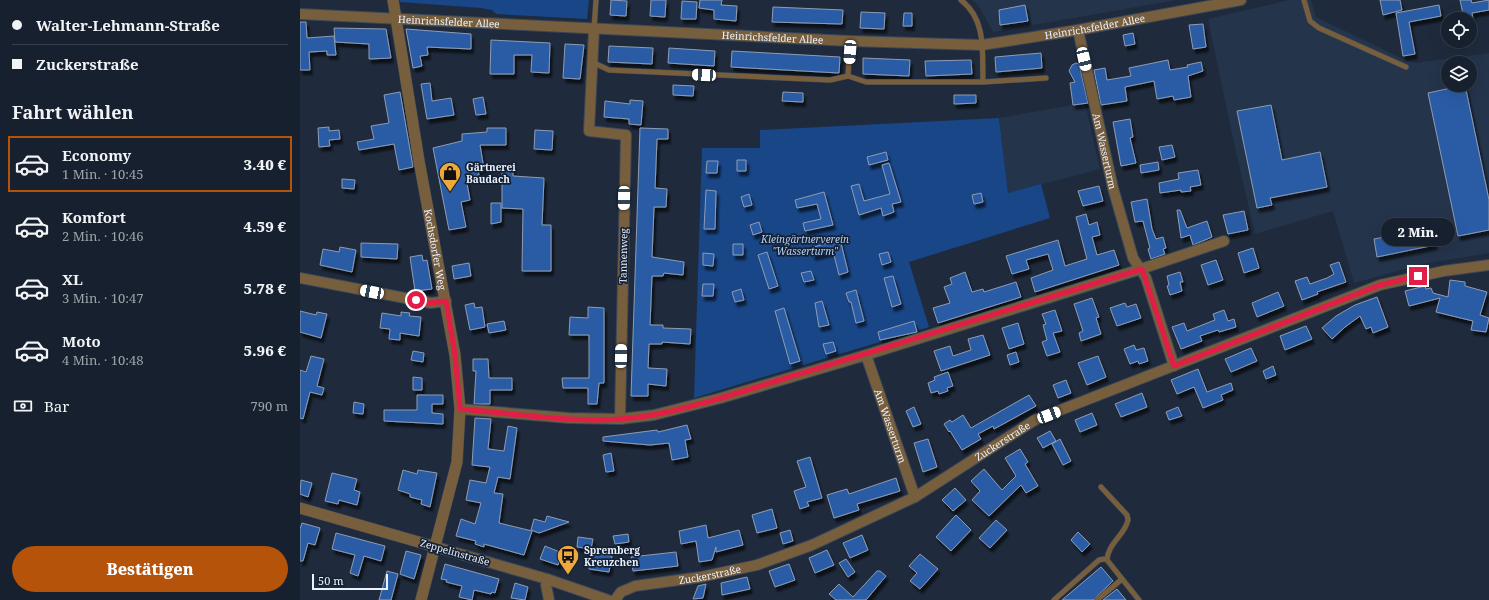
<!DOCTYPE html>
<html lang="de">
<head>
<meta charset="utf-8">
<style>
	body { margin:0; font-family:"Noto Serif",serif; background:#242d3a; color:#f1f3f6; height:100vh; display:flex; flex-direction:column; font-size:15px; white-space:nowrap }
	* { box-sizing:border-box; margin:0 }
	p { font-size:13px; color:#9ea3aa }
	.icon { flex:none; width:22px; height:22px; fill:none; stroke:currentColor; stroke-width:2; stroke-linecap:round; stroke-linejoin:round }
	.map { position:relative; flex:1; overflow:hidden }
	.sheet { display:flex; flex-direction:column; background:#17202e; width:300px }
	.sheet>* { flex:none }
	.top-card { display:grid; align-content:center; height:88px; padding:0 12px; background:#17202e }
	.controls { position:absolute; left:1141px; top:12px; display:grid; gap:8px }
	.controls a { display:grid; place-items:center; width:36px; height:36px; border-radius:50%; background:#17202e; box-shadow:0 4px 16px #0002,0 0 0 1px #363e4a; font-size:20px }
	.scale { position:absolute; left:12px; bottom:10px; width:76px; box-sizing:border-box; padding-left:4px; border:2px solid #eaf2ff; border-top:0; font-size:11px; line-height:14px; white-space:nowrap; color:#eaf2ff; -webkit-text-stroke:3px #152133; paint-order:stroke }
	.end { position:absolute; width:18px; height:18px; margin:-9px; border:5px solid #e11d48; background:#fff; box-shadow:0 0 0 2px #fff }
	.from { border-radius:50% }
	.bubble { position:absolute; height:28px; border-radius:14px; background:#17202e; box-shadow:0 4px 16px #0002,0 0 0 1px #363e4a; font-size:13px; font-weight:800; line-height:28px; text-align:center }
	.car { position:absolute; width:12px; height:24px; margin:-12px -6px; border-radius:5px; box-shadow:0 0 3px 1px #0007; background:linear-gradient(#fff 24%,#345 0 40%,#fff 0 76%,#345 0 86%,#fff 0) }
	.top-card b { display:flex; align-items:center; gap:14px; height:38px; font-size:15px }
	.top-card b+b { border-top:1px solid #363e4a }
	.top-card i { width:10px; height:10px; background:#f1f3f6 }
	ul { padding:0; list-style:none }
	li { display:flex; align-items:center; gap:12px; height:56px; margin:0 8px 6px; padding:0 4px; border:2px solid transparent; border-radius:0px }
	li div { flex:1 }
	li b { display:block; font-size:15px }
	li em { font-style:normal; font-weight:800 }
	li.selected { border-color:#b45309 }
	li>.icon { width:36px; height:36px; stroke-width:1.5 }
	h2 { padding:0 12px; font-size:18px; line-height:48px }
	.pay { display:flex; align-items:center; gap:10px; height:44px; padding:0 12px; font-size:15px }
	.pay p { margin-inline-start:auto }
	.button { display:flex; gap:8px; margin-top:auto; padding:8px 12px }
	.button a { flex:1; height:46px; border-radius:24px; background:#b45309; color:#fff; font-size:16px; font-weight:800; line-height:46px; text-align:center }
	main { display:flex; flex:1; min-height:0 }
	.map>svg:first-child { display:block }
	.built { fill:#24344b; fill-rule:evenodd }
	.green { fill:#184687 }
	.building { fill:#2a5ca5; stroke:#8d9cb3; filter:url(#shadow) }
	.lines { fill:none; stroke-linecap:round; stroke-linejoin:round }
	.service-casing { stroke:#3b4758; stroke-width:6 }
	.minor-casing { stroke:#3b4758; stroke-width:12 }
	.tertiary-casing { stroke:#3b4758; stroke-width:12 }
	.service { stroke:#775e3d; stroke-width:5 }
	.minor { stroke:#775e3d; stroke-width:10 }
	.tertiary { stroke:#775e3d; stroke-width:11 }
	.route { stroke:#e11d48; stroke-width:5 }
	.labels { text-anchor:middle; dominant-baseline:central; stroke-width:3.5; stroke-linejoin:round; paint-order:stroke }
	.street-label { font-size:10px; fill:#eaf2ff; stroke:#152133 }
	.poi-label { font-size:10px; font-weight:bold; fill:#eaf2ff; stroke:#152133; text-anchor:start }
	.park-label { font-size:10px; font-style:italic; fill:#b4d0f8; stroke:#152133 }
</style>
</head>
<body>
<main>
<section class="sheet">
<div class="top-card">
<b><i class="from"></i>Walter-Lehmann-Straße</b>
<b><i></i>Zuckerstraße</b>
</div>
<h2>Fahrt wählen</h2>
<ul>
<li class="selected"><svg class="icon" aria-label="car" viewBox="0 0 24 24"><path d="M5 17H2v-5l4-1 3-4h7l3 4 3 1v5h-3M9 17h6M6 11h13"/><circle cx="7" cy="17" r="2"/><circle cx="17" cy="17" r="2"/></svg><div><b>Economy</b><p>1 Min. · 10:45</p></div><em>3.40 €</em></li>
<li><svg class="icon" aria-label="car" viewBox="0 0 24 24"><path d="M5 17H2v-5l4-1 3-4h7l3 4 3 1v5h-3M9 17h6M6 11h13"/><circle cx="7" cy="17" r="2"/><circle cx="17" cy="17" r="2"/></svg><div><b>Komfort</b><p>2 Min. · 10:46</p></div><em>4.59 €</em></li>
<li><svg class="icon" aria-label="car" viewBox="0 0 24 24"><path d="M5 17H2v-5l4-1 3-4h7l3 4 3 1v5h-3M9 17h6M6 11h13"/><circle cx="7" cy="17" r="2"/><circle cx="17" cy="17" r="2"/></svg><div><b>XL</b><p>3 Min. · 10:47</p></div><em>5.78 €</em></li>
<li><svg class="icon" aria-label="car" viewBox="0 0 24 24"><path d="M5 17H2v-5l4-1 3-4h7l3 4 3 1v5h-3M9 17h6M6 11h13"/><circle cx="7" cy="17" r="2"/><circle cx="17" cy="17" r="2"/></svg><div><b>Moto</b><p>4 Min. · 10:48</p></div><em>5.96 €</em></li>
</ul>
<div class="pay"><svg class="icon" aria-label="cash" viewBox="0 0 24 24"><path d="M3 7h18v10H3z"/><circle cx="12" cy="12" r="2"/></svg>Bar<p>790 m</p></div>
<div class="button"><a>Bestätigen</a></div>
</section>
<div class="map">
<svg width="1189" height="600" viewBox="0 0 1189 600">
	<defs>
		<filter id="shadow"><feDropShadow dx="2.5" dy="4.5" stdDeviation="1" flood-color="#0009"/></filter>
	</defs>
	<rect width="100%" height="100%" fill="#1f2b3d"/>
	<path class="built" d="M672 0H877L693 32 678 5Z
		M989 0H1011L1016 17 1107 61 1116 63 1189 53V253L1123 264 1054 283 1033 211 955 234 933 139 908 19ZM1148 63H1170V85H1148Z
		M785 103 800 169 708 193 699 118Z"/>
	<path class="green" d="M100 0H289L287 19 196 14 192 10 181 8 100 2Z
		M699 118 708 193 741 184 750 218 609 262 629 327 394 398 402 148H460V130Z"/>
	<path class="building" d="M311 0 327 1 326 16 310 15Z
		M351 0H366L365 17 350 16Z
		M400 0H422L421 5 437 6 436 21 414 19V10L399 8Z
		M1080 0H1100L1102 10 1083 15Z
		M1160 0H1171L1172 3 1189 0V10L1172 13 1173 19H1164Z
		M382 1 397 2 396 19H381Z
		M725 5 728 21 700 25 699 10Z
		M1139 5 1141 16 1109 22 1115 54 1103 56 1096 13Z
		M473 7 543 10 542 24 472 22Z
		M561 12 585 13 584 29 560 28Z
		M604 13H612V26H603Z
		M0 22H6L7 38 34 36 36 55H27V51L9 52 10 70H0Z
		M903 24 906 47 893 49 889 25Z
		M34 28 86 29 91 58 69 59V44L35 42Z
		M106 29 171 34V49L127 47 128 55 120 56 122 66 113 68Z
		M833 33 835 44 825 46 823 35Z
		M191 40 250 43 249 73 231 72 232 55H214V74H190Z
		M265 44 284 45 280 79 263 78Z
		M309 46 353 48 352 64 308 62Z
		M369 48 415 51 414 66 368 63Z
		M432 51 540 57 539 73 431 67Z
		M741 53 742 68 696 72 695 57Z
		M563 58 610 60 609 76 563 74Z
		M671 60 672 74 626 76 625 61Z
		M868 60 870 70 888 67 887 65 901 62 903 71 888 76 891 97 874 100 873 96 857 99 854 81 825 87 827 101 801 105 794 70 805 68 807 80 831 76 829 68Z
		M776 63 779 64 788 103 773 105 770 83 775 82 769 71 772 65Z
		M130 83 132 101 151 98 154 115 127 119 121 84Z
		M373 85 394 86 393 96 373 95Z
		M1165 85 1189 200V230L1158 236 1128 93Z
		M100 92 113 167 99 170 94 144 59 150 57 142 74 139 71 126 89 123 84 95Z
		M483 92 503 93V102L482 101Z
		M654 95H676V103L654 104Z
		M183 97 186 114 176 115 173 99Z
		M330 100 343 101 341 125 329 124V119L304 117 305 101 330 104Z
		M971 105 982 160 1020 152 1027 187 970 198 972 205 957 208 937 111Z
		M830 119 833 137 830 138 836 163 821 166 813 122Z
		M29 127V131L39 130 40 139 29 140 30 146 19 147 18 128Z
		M187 128H206V145H180L184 169 178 170 179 175 166 178 170 200 161 202 166 227 149 230 133 148 162 141V134L187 132Z
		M340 128 368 129V139H357L355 188 367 189 366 207H354L352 257 384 262 383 275 364 273 363 276H352L350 325H363V328L391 329 390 344 362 342V344H349L348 368 367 369 366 386 348 384V396H331Z
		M235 130 253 131 252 150 234 149Z
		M872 145 875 157 862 160 859 147Z
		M586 152 588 160 569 165 567 157Z
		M437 160H446V171H437Z
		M407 161H418L417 173H406Z
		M858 162 859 170 841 173 840 165Z
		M589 163 601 202 592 204 594 212 583 216 581 208 559 215 551 186 559 184 564 201 590 194 582 165Z
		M202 168H213V176L244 178 242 225H251V271H222L223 209 202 208Z
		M898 170 901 185 890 187 891 191 881 192V190L860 193 859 183 879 179 878 173Z
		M42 179 55 180 54 189 42 188Z
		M799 186 803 201 783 206 778 191Z
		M406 190 416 191 415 229H404Z
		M524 192 533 225 505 231 503 223 521 219 517 204 497 208 495 200Z
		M681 193 683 202 674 204 672 195Z
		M449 194 452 205 444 207 441 197Z
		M847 199 852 229 856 239 863 237 866 248 863 249 865 254 851 259 848 249 850 248 843 221 835 222 831 202Z
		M191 203H201V222L191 224Z
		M877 210H880L887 228 907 221 912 237 893 245 890 235 881 238Z
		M944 211 948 230 928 234 923 215Z
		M786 214 789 225 797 222 800 235 792 237 797 255 814 250 819 265 735 292 731 278 753 270 748 254 726 260 729 269 712 274 706 256 758 240 765 266 787 259 776 217Z
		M459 222 462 232 453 235 450 225Z
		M1131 228 1135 245 1077 257 1074 239Z
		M540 239 548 272 539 275 533 251 513 256 511 248Z
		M61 243 98 244 97 259 61 257Z
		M433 244H443V255H433Z
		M40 247 56 250 52 272 20 265 23 249 39 252Z
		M953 248 959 268 944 273 938 253Z
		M467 252 478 286 469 289 458 255Z
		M588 252 591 262 582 265 579 254Z
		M403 253 414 254 413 266 403 265Z
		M122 255 123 261 127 260 132 289 115 291 110 257Z
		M916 260 923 280 908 285 901 265Z
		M1039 262 1046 282 1017 292 1018 294 1002 300 995 281 1007 277 1010 284 1027 278 1034 274 1030 265Z
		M169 263 171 276 154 279 152 266Z
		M511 271 514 280 504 282 501 273Z
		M665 272 672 292 683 289 684 292 716 282 721 297 638 323 633 308 650 303 644 287 652 284 650 278Z
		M880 272 883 282H880L882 291 870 295 867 286 869 285 867 276Z
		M593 276 601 304 592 307 584 278Z
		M1150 280 1165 282V286L1187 292 1180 315 1189 318 1186 332 1171 330 1173 321 1136 312 1140 298 1109 306 1105 291 1125 286 1126 289 1131 288 1133 293 1148 297Z
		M403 284H414L413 296H402Z
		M441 289 444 300 435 302 432 292Z
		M556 290 564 321 556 323 551 302H549L546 293Z
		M978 292 984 306 957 317 952 303Z
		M1077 297 1088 327 1073 333 1071 327 1066 329 1060 316 1045 327 1032 339 1022 328 1036 316 1055 305Z
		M792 298 799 317 796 318 801 334 781 341 779 333 783 331 774 304Z
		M522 301 529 325 519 327 515 303Z
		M174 303 175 308 182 307 185 327 170 330 165 305Z
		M825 303 827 307 836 304 841 318 817 326 810 308Z
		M288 307 304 308V383H299L297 404H288V388H263L262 378H289V335H269L270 317 288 318Z
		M484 308 500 361 490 364 475 311Z
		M755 310 762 331 753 333 760 352 747 356 742 342 747 340 743 325 746 324 742 314Z
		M924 310 928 321 934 319 936 327 919 332 918 330 900 336 902 341 881 349 872 327 884 323 887 331 915 320 913 314Z
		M0 311 16 315 17 312 27 314 21 338 0 332Z
		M101 312 110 313 109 316 121 317 119 336 100 333V340L89 339 90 329 80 328 82 313 101 316Z
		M204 321 206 330 189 333 187 324Z
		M614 321 617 332 580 340 578 332Z
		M718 323 724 344 709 349 702 328Z
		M1006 326 1012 339 985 350 980 336Z
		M683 335 690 355 641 371 634 351 650 346 653 356 671 350 668 339Z
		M533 342 536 351 526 354 523 344Z
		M834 345 836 350 844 348 848 361 839 364 838 361 830 364 824 349Z
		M951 348 957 361 931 372 925 359Z
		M113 351 124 353 123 362 111 360Z
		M716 352 719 362 710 365 707 355Z
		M11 356 24 359 17 386 24 388 22 395 10 392 3 419 0 418V370L6 372Z
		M798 356 806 377 787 385 778 363Z
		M173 359H188L189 378H212V390H190V404H174L176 371H173Z
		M973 366 976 375 966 379 963 371Z
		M898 369 907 392 931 383 933 390 921 395 923 400 903 408 894 387 877 394 871 380Z
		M648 372 653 386 647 388 648 391 639 394 638 391 631 393 628 383 635 380 634 377Z
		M113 377 122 378V390H113Z
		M766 380 771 393 758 398 753 385Z
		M842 393 847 407 821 417 815 404Z
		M117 395H143V404H132V413L143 414V424L84 421V410H117Z
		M729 395 736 406 694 429 693 426 678 434 681 439 662 450 650 431 649 432 644 424 650 420 652 422 663 415 671 428Z
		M54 402 64 404 63 414 53 413Z
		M614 407 621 424 613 427 606 411Z
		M878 407 882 416 869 420 866 412Z
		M792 413 797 425 780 432 775 420Z
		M175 418 191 419 188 449 204 451 208 426 217 428 210 479 198 477 194 493 203 494 199 523 232 531 224 555 184 544V547L175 544 176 541 156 536 161 519 175 524 181 503 166 500 170 480 186 483 190 467 172 465Z
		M387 425 391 439 385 440 388 457 372 460 369 443 350 445 303 441V437L357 430 358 432Z
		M750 431 756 441 743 448 737 438Z
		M628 439 637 467 623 472 614 443Z
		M760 439 771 461 763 465 752 444Z
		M720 449 728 462 725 464 738 486 726 493 721 485 689 516 672 500 680 491 671 481 684 469 702 490 716 476 705 458Z
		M311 453 314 471 306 472 303 455Z
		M510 457 522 498 507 502 509 506 500 509 494 491 506 487 497 461Z
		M103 470 117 474 118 470 137 473 130 507 121 504 122 500 110 497V494L98 490Z
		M32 473 57 479 54 490 60 492 57 505 39 500 38 504 25 501Z
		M596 478 600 491 557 504 559 510 534 518 527 495 547 489 549 494Z
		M1 480 12 483 8 497 0 494Z
		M655 488 666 500 653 511 642 500Z
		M472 509 477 528 457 533 452 515Z
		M656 515 671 530 651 551 636 537Z
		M247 516 269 522 239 533 231 530 234 519 245 522Z
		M696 520 707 530 690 548 679 538Z
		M2 523 20 528 15 545 8 543 3 561H0V529Z
		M406 525 408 538 439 530 443 545 416 552V547L412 560 399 562 396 541 381 544 379 531Z
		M490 530 493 541 483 544 480 533Z
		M778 532 790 544 782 552 771 540Z
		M36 533 85 546 81 561 64 556 58 576 50 573 55 555 32 549Z
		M328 534 329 542 315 544 313 536Z
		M562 535 568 550 550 558 543 543Z
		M278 537 293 539 291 549 277 547Z
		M245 546 262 553 258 565 240 559Z
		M527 550 534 565 515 573 509 558Z
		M106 551 121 555 114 579 100 574Z
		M376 552 378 566 333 571 331 557Z
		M292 553 312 556 309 572 289 569Z
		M620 554 638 569 620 589 610 581 617 573 609 566Z
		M546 559 555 572 548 577 539 563Z
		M145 564 199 579 195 593 192 592 191 594 174 590 172 600 159 597 162 586 146 582 147 580 141 579Z
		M489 564 495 580 475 587 469 571Z
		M801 567 813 581 793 600H762Z
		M87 571 98 574 91 600H79Z
		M577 571H580L586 576 566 600H536L529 594 539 584 553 597Z
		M447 577 450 589 422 595 421 583Z
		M215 583 228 587 225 600 211 598Z
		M406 584 403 598 393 599 398 586Z
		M817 589 826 600H803Z"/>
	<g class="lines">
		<g class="service-casing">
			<path id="service" d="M661 0C687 20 682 53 683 82
				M1004 0 1010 21 1019 28 1106 67
				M294 29 296 0
				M292 62 309 70 530 80 548 76 566 82H683L746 78
				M548 76 550 41
				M801 487 827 515 828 520C825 535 808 543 807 560L839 600
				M754 600 799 560 804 559 807 560
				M797 600 822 579"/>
		</g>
		<g class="minor-casing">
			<g id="minor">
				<path id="s1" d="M0 14 550 41 682 45 778 30 941 0"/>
				<path d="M294 29 289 131 326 135 320 419"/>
				<path id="s2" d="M778 30 813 188 833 258 846 278 874 366"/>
				<path d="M0 278 131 303 146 301"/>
				<path id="s3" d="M566 355 615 497"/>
				<path d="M160 409 269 418 320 419 354 415 421 398 566 355 841 269 924 241"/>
				<path d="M136 547 247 579 308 600"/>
				<path d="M247 579 246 585 249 600"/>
				<path id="s4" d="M315 600 321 592 335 586 401 577 457 565 512 545 615 497 735 420 1080 285 1144 271 1189 265"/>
			</g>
		</g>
		<g class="tertiary-casing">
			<g id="tertiary">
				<path id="s5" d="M93 0 119 161 155 355 160 409 157 462 121 600"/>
				<path d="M0 508 136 547"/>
			</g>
		</g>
		<use href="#service" class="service"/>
		<use href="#minor" class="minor"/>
		<use href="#tertiary" class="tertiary"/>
	</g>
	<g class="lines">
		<path class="route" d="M116 300 130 303 146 301 155 355 160 409C212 413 268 423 320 419 355 417 388 407 421 398L842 269 874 366 1080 285 1118 276"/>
	</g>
	<defs>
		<g id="shop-pin" transform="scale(1.15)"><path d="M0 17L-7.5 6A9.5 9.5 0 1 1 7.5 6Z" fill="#eea83c" stroke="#152133"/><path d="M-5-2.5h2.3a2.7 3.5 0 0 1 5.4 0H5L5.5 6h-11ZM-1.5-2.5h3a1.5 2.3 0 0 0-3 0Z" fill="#111"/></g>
		<g id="bus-pin" transform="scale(1.15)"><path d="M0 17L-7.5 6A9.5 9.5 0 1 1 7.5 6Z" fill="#eea83c" stroke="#152133"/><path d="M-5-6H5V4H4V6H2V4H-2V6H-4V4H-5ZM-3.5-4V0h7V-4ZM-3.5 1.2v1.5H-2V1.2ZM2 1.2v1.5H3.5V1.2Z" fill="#111"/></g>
	</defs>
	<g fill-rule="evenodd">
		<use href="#shop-pin" x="150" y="173"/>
		<use href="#bus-pin" x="268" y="556"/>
	</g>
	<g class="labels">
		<g class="street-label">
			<text stroke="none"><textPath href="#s1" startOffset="149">Heinrichsfelder Allee</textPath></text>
			<text stroke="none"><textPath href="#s1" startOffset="797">Heinrichsfelder Allee</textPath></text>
			<text stroke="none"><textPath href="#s1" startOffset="473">Heinrichsfelder Allee</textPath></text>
			<text stroke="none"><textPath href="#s2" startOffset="124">Am Wasserturm</textPath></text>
			<text stroke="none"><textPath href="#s5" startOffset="253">Kochsdorfer Weg</textPath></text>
			<text transform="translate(323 256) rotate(-89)">Tannenweg</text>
			<text stroke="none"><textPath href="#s3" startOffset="75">Am Wasserturm</textPath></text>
			<text stroke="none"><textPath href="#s4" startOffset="425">Zuckerstraße</textPath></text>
			<text transform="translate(155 552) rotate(16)">Zeppelinstraße</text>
			<text stroke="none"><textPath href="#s4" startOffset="101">Zuckerstraße</textPath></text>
		</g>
		<g class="poi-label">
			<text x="166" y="167">Gärtnerei<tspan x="166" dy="12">Baudach</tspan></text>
			<text x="284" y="550">Spremberg<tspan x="284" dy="12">Kreuzchen</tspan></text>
		</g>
		<g class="park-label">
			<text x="505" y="239">Kleingärtnerverein<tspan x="505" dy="12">"Wasserturm"</tspan></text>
		</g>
	</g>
</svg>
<div class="controls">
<a><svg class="icon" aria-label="locate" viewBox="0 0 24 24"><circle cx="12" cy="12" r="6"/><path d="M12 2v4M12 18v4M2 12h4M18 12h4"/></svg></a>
<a><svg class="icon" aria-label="layers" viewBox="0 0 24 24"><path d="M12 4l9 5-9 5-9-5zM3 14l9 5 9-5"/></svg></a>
</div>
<div class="scale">50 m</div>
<i class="end from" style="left:116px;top:300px"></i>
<i class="end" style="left:1118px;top:276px"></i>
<div class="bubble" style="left:1081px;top:218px;width:74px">2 Min.</div>
<i class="car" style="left:550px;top:52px;rotate:184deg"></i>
<i class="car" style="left:784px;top:59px;rotate:167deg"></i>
<i class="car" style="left:404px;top:75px;rotate:273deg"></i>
<i class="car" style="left:324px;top:198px;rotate:181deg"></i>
<i class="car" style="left:72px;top:292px;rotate:281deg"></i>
<i class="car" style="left:321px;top:356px;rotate:1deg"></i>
<i class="car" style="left:749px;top:415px;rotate:69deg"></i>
</div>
</main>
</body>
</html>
